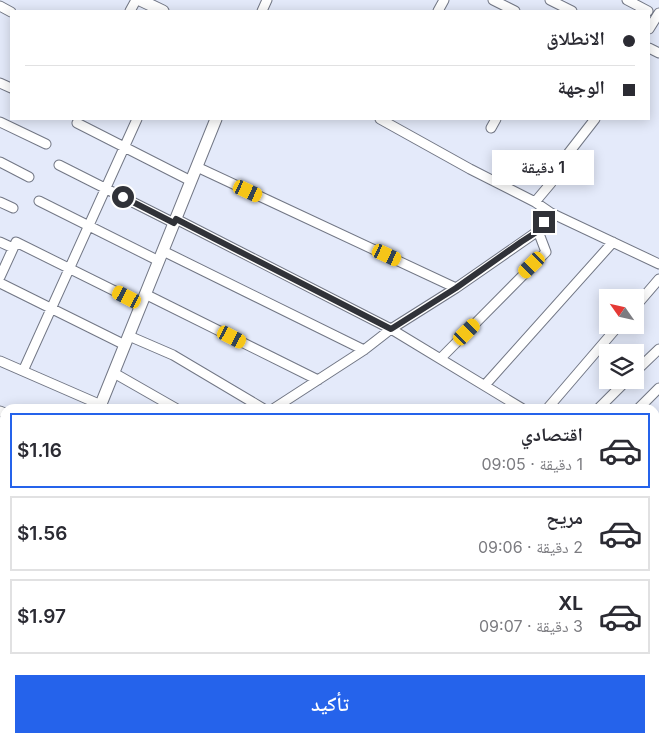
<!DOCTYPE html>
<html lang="ar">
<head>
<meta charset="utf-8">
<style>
	body { margin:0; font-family:Inter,"Noto Naskh Arabic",sans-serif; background:#f2f2f3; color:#2b2b33; direction:rtl; height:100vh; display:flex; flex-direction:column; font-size:19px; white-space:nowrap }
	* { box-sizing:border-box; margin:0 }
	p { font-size:16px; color:#7c7c81 }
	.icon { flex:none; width:28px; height:28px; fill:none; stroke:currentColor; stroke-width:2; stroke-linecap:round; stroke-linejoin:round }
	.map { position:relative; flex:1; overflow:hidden; direction:ltr }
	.panel { position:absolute; left:0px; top:404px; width:660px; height:339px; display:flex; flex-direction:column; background:#fff; border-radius:15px 15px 0 0; box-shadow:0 2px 12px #0003; direction:rtl }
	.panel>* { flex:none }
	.guide { position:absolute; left:10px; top:10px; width:640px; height:110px; border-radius:0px; box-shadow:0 2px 12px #0003; direction:rtl; display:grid; align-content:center; height:110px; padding:0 15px; background:#fff }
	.needle { width:32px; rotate:304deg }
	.tools { position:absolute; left:599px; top:289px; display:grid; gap:10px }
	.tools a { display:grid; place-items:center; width:45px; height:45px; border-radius:0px; background:#fff; box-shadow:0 2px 12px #0003; font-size:25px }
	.end { position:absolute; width:22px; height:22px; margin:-11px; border:6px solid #303238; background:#fff; box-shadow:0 0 0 2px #fff }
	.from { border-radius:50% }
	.bubble { position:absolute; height:35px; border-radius:0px; background:#fff; box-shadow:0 2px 12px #0003; font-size:16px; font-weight:600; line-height:35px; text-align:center; direction:rtl }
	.car { position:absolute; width:15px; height:30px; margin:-15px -8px; border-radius:6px; box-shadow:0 0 4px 1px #0007; background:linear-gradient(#f5c518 24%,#345 0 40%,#f5c518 0 76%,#345 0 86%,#f5c518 0) }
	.guide b { display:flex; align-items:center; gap:18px; height:48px; font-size:19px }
	.guide b+b { border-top:1px solid #e1e1e2 }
	.guide i { width:12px; height:12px; background:#2b2b33 }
	ul { padding:9px 0 0; list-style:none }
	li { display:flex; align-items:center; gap:15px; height:75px; margin:0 10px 8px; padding:0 5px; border:2px solid #e1e1e2; border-radius:0px }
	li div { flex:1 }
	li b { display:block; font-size:19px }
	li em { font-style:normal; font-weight:600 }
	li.selected { border-color:#2563eb }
	li>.icon { width:45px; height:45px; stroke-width:1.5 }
	.primary-button { display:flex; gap:10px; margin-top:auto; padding:10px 15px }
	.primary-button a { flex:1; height:58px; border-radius:0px; background:#2563eb; color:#fff; font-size:20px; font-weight:600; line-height:58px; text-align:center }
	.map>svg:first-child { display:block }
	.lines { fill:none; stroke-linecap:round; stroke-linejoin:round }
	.minor-casing { stroke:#727785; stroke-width:11 }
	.tertiary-casing { stroke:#727785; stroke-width:13 }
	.secondary-casing { stroke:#727785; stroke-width:14 }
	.minor { stroke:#fff; stroke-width:9 }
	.tertiary { stroke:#fff; stroke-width:11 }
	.secondary { stroke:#fff; stroke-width:12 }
	.route { stroke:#303238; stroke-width:6 }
</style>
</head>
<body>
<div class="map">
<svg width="659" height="742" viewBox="0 0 659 742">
	<rect width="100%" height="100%" fill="#e4eafa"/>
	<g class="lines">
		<g class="minor-casing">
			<path id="minor" d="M493 0 515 11
				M550 0 572 11
				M627 0 648 11
				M0 6 11 12
				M130 11 136 0
				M262 11 267 0
				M438 11 444 0
				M649 29 659 13
				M649 48 659 53
				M0 83 11 88
				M380 119 470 169 535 202 551 213
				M0 122 46 144
				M77 123 191 181
				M491 128 496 119
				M0 162 29 177
				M59 165 174 223
				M197 167 456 288
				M39 201 159 261
				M0 202 13 208
				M535 202 551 183 560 164 595 119
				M176 219 391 329 456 288 538 231 551 213 659 264
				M0 242 13 248
				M163 251 364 350
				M0 277 16 242 141 304
				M0 283 125 345
				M145 294 318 380
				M635 307 659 279
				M129 336 173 355 264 409
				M441 358 546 252 538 231
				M0 361 101 405
				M23 371 137 119
				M635 372 659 349
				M114 373 177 409
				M485 385 613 242
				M273 409 364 350 391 329 523 409
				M547 409 619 325
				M598 409 627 380
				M638 409 659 388
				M0 411 5 413
				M0 462 5 464
				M655 482 659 484
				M0 506 5 508
				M655 518 659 520
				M655 571 659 573
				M0 574 5 576
				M0 618 5 621
				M655 625 659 628
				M655 674 659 676
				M0 700 5 702
				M655 721 659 723
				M86 738 95 742
				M349 738 359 742
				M595 738 603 742
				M165 742 167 738
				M230 742 233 738
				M265 742 267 738
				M316 742 318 738
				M367 742 370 738
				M617 742 620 738"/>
		</g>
		<g class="tertiary-casing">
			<path id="tertiary" d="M140 0 163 11
				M99 409 216 119
				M0 663 5 650"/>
		</g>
		<g class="secondary-casing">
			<path id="secondary" d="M655 495 659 491
				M490 742 492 738
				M500 742 502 738"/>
		</g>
		<use href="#minor" class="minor"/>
		<use href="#tertiary" class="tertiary"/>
		<use href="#secondary" class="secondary"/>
	</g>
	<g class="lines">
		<path class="route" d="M123 197 174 223 176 219 391 329 456 288 521 242 538 231 544 222"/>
	</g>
</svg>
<div class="tools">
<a><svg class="needle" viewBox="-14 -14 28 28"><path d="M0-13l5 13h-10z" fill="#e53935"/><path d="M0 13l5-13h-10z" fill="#7c7c81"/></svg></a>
<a><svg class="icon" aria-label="layers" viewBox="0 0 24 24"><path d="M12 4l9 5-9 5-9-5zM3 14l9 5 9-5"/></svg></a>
</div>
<i class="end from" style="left:123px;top:197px"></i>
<i class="end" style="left:544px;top:222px"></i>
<div class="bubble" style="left:492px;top:150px;width:102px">1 دقيقة</div>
<i class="car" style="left:248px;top:191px;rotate:115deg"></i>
<i class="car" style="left:387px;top:255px;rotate:115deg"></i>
<i class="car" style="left:532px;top:265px;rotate:225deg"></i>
<i class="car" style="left:127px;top:297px;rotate:297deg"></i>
<i class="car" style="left:467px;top:332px;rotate:45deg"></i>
<i class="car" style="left:232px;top:337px;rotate:117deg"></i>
<div class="guide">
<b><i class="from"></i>الانطلاق</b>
<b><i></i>الوجهة</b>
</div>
<section class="panel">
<ul>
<li class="selected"><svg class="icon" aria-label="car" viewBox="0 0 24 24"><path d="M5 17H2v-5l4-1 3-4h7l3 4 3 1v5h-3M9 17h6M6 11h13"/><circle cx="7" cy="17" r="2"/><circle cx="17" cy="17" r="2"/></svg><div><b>اقتصادي</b><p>1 دقيقة · 09:05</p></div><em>$1.16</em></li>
<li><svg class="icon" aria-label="car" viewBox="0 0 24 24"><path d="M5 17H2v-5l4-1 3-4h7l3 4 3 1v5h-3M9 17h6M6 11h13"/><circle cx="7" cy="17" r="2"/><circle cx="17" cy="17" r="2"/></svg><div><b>مريح</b><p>2 دقيقة · 09:06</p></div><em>$1.56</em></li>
<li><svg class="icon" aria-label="car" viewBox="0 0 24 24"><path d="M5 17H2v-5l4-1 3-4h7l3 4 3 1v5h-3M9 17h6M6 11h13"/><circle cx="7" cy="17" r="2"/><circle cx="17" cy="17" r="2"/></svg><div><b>XL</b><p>3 دقيقة · 09:07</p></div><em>$1.97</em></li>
</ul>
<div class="primary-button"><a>تأكيد</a></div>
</section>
</div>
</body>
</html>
